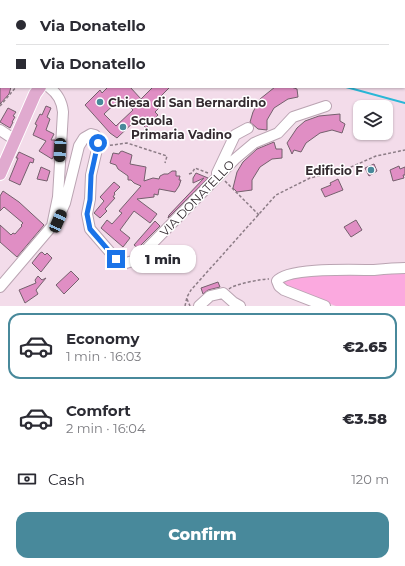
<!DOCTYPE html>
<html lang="en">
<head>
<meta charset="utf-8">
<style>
	body { margin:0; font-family:Montserrat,sans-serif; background:#f7f7f7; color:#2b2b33; height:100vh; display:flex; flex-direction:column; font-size:15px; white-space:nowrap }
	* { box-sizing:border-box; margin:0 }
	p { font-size:13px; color:#7c7c81 }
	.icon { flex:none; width:22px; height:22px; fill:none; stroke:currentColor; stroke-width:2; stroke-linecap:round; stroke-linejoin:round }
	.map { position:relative; height:306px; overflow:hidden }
	.drawer { display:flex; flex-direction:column; background:#fff; flex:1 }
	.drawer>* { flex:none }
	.guide { position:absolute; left:0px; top:0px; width:405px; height:88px; box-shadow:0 1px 3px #0004; display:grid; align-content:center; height:88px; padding:0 16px; background:#fff }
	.controls { position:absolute; left:353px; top:100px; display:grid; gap:8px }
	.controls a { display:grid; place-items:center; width:40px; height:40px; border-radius:8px; background:#fff; box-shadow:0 1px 3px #0004; font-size:20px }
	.end { position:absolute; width:18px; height:18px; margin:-9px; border:5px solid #1a73e8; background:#fff; box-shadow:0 0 0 2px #fff }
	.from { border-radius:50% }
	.bubble { position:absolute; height:28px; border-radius:12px; background:#fff; box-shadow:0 1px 3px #0004; font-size:13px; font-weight:800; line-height:28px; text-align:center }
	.car { position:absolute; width:12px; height:24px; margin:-12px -6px; border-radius:5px; box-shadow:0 0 3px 1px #0007; background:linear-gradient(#222 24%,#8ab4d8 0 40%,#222 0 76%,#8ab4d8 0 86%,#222 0) }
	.guide b { display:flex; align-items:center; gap:14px; height:38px; font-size:15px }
	.guide b+b { border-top:1px solid #e1e1e2 }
	.guide i { width:10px; height:10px; background:#2b2b33 }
	ul { padding:7px 0 0; list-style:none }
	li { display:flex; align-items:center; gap:12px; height:66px; margin:0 8px 6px; padding:0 8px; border:2px solid transparent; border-radius:12px }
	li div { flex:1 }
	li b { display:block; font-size:15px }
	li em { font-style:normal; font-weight:800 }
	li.active { border-color:#48899b }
	li>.icon { width:36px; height:36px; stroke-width:1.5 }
	.pay { display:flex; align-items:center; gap:10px; height:44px; padding:0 16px; font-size:15px }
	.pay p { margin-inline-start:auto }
	.cta { display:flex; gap:8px; margin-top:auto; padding:8px 16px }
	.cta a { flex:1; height:46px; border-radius:12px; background:#48899b; color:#fff; font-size:16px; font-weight:800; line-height:46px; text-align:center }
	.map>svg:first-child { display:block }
	.green { fill:#fba9df }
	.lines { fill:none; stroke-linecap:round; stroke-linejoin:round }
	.stream { stroke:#2ab7d7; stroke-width:2 }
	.building { fill:#e08ec4; stroke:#75606d; fill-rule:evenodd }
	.major-tunnel { stroke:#cdb9c5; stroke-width:12; stroke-dasharray:12 6; stroke-linecap:butt }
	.minor-casing { stroke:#baa4b2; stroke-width:12 }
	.major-casing { stroke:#fff; stroke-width:14 }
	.path { stroke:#8c7c86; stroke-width:1.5; stroke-dasharray:3 2; stroke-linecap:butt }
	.minor { stroke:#fff; stroke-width:10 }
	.major { stroke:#e0aacf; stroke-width:12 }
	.route { stroke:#1a73e8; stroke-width:5 }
	.poi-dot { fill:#48899b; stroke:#fff; stroke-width:1.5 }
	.labels { text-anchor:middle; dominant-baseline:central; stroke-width:3; stroke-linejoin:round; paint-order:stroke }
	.poi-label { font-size:12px; font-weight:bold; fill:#342b30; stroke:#fff; text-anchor:start }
	.street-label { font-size:12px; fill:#342b30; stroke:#fff }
</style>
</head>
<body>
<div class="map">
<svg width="405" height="306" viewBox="0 0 405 306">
	<rect width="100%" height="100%" fill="#f3dcea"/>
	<path class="green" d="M405 271V306H336L289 289 283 283 286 278 345 273Z"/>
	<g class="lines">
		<path class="stream" d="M225 0 226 1
			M346 87 405 103"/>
	</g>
	<path class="building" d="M0 87H11L9 94 0 104Z
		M108 87H130L141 99 153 87H170L155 102 160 107 155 112 158 115 146 128 137 119 117 138 110 133 85 105 100 90 102 93ZM120 99 122 102 124 100 133 110 116 126 104 114Z
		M275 87H291L297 89 298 97 288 99 274 108 267 120V130L258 129 250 122 253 112 260 99Z
		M46 106 51 108 47 117 50 119 46 130 54 134 51 140H55L54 156 52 159 39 151 46 141 33 135 37 125 35 124 40 114 42 115Z
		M8 108 16 112 13 116 15 117 12 122H13L10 128 0 122Z
		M340 114V121L345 124 342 133 332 130 320 133 306 143 301 152 294 150 292 154 287 143 297 128 305 121 319 116Z
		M274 142 276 149H282V158L272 159 260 167 252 180V190L237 192 233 188 237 172 243 162 257 149Z
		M122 151 132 155 130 164 146 167 144 181 153 178 159 179 160 176 164 174H168L172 171H176V176H180L179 180H181L179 186 175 192 159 189 158 195 154 194V197L137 199 157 214 150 223 134 211 120 230 130 238 123 247 101 228 107 220 112 224 122 213 119 211 141 186 134 183 131 180H128V176L118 169 116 165 110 163 113 153 119 154 120 152Z
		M19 152 34 159 33 163 30 162 20 185 9 180 18 158H16Z
		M374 164 377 171 369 176 365 168Z
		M399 166 400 169 405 167V175H403L404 178 393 181 390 170Z
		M41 167 50 171 47 181 37 179Z
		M196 173 208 178 168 218 169 215 204 178 193 183V178Z
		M338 179 343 190 325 197 321 189 331 185 330 183Z
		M114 182 120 187 114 193 115 194 113 197 115 198 105 209 107 211 100 218 94 213 104 201 100 197Z
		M3 191 19 202 44 225 17 257 0 242V225L11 235 13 233 15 234 22 226 21 225 23 223 4 207 0 211V196Z
		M356 220 362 230 351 237 344 227Z
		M155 221 160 226 138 248 134 245Z
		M42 252 45 255 47 253 52 258 41 272 32 263 40 253Z
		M71 271 79 279 64 294 56 285Z
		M38 276 42 280 46 278 36 290 38 294 25 303 19 290 36 283 35 280Z
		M218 282 220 287 208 290 203 294 201 288Z"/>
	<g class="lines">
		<path class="major-tunnel" d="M405 0V1"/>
		<g class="minor-casing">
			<path id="minor" d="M163 0 164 1
				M330 1 331 0
				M0 43 1 44
				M0 130 15 140
				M217 173 235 135 248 128
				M52 226 57 221 65 203 79 146 84 138 91 134 95 135 98 139V145L91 175 90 199 87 214 90 229 116 259 126 263 136 260 235 159 254 143 278 133 293 117 326 106
				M0 287 52 226 58 197 63 112C62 101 58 94 49 87
				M199 306 210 296 223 293 233 302 240 306
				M325 306 284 290 279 286 277 281C287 267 356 270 374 270 384 269 395 268 405 268"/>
		</g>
		<g class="major-casing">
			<path id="major" d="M143 1 144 0
				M0 174 35 94 40 87"/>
		</g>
		<path class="path" d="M0 106 16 87
			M105 146 127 143 167 156 165 163
			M189 174 192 173 195 168 208 173
			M225 181 259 215
			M229 289C234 284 262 279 269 279
			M187 299 190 306
			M185 306 187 297 191 290 276 195 310 178 344 170 376 156 405 150"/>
		<use href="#minor" class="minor"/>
		<use href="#major" class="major"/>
	</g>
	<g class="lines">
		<path class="route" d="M98 143 91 175 90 200 87 214 90 229 116 259"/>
	</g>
	<g class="poi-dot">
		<circle cx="100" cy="102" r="4"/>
		<circle cx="123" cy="127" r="4"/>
		<circle cx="371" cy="170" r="4"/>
	</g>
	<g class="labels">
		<g class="poi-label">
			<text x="108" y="102">Chiesa di San Bernardino</text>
			<text x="131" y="120">Scuola<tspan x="131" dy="14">Primaria Vadino</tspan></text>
			<text x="363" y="170" text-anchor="end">Edificio F</text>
		</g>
		<g class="street-label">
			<text transform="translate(197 198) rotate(-46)">VIA DONATELLO</text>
		</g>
	</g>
</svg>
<div class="controls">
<a><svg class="icon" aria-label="layers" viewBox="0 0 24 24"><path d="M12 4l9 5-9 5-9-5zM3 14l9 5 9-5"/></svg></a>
</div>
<i class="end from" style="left:98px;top:143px"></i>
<i class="end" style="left:116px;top:259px"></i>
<div class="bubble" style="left:130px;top:245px;width:66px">1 min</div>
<i class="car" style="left:60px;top:150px;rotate:183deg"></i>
<i class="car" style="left:58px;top:221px;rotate:24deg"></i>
<div class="guide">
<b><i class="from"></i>Via Donatello</b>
<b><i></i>Via Donatello</b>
</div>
</div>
<section class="drawer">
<ul>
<li class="active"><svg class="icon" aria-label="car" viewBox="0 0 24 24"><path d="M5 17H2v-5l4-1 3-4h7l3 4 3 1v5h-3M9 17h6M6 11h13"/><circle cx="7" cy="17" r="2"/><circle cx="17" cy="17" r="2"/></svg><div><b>Economy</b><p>1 min · 16:03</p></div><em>€2.65</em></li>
<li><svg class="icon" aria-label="car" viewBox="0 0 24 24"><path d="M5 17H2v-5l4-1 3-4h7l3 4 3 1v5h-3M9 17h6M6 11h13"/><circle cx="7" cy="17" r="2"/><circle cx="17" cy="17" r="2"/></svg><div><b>Comfort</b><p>2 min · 16:04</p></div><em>€3.58</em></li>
</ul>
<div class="pay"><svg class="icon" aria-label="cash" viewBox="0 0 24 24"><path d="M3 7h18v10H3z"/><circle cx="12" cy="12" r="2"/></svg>Cash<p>120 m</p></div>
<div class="cta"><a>Confirm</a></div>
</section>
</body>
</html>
